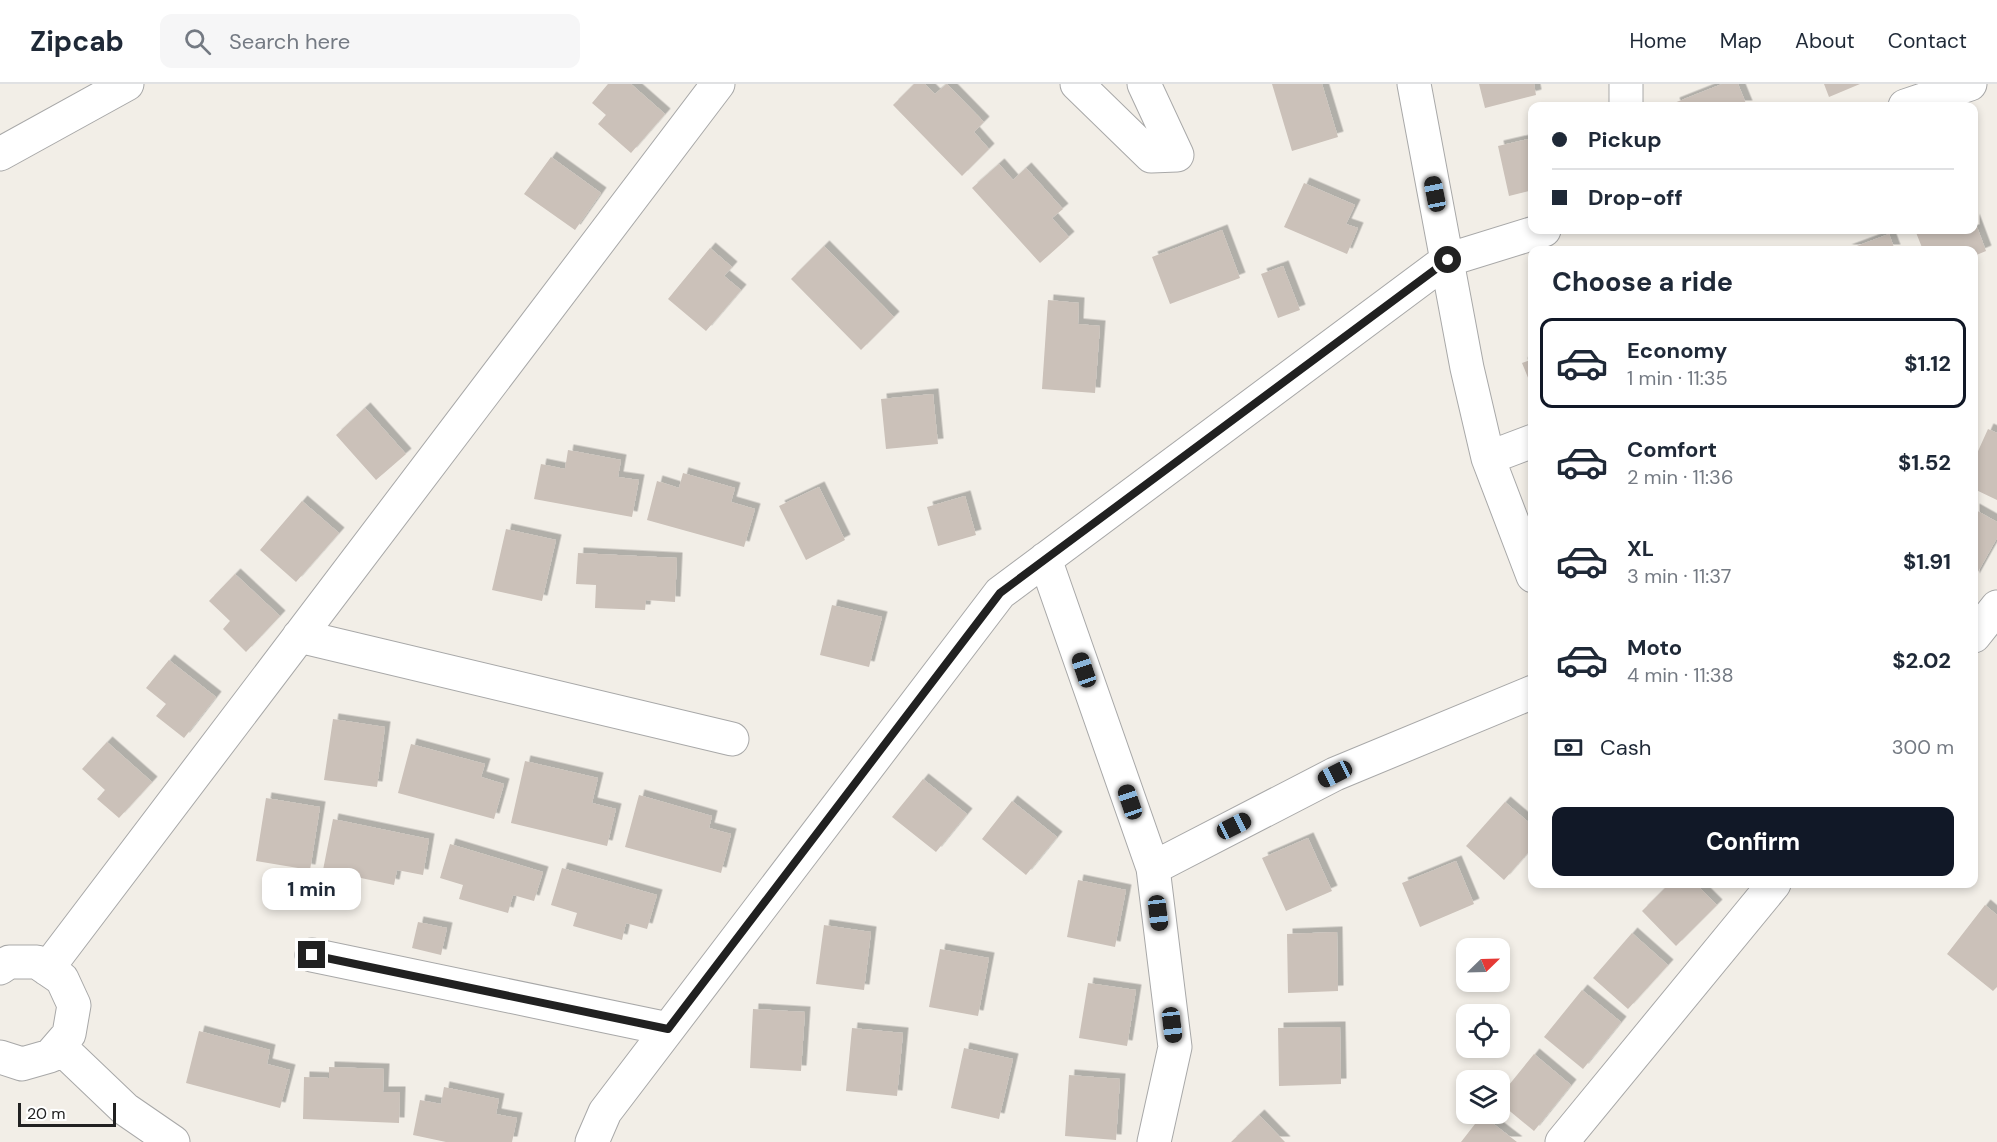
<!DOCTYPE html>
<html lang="en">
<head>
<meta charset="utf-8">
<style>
	body { margin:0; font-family:"DM Sans",sans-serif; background:#f6f6f7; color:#1f2937; height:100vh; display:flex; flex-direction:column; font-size:22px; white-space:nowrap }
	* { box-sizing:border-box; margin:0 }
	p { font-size:20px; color:#747a83 }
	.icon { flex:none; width:33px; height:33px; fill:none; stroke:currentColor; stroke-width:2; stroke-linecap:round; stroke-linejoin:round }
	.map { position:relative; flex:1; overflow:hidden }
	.drawer { position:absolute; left:1528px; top:162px; width:450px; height:642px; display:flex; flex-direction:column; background:#fff; border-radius:12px; box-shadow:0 3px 9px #0003 }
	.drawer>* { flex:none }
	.banner { position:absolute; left:1528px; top:18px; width:450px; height:132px; border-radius:12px; box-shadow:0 3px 9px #0003; display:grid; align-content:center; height:132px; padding:0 24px; background:#fff }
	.needle { width:39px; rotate:67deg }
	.fabs { position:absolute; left:1456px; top:854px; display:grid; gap:12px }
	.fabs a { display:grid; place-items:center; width:54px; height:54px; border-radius:12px; background:#fff; box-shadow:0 3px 9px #0003; font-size:30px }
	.scale { position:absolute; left:18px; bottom:15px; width:98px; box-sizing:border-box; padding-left:6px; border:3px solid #212121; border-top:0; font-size:16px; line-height:21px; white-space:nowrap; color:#212121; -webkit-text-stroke:4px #fff; paint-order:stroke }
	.end { position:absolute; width:27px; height:27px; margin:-14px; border:8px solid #212121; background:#fff; box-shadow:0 0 0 3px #fff }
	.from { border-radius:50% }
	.bubble { position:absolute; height:42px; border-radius:12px; background:#fff; box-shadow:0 3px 9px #0003; font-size:20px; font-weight:700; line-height:42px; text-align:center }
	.car { position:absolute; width:18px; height:36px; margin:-18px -9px; border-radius:8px; box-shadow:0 0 4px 2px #0007; background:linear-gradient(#222 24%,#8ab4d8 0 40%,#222 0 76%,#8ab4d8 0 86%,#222 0) }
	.banner b { display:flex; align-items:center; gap:21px; height:57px; font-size:22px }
	.banner b+b { border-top:2px solid #e0e1e3 }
	.banner i { width:15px; height:15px; background:#1f2937 }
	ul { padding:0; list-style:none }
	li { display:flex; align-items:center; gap:18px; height:90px; margin:0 12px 9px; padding:0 12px; border:3px solid transparent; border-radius:12px }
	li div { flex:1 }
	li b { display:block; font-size:22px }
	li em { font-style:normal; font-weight:700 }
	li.on { border-color:#111827 }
	li>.icon { width:54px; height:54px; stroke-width:1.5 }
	h2 { padding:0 24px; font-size:27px; line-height:72px }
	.pay { display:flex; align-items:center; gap:15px; height:66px; padding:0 24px; font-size:22px }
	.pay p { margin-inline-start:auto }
	.primary-button { display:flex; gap:12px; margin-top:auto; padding:12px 24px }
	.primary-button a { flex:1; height:69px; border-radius:12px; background:#111827; color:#fff; font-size:24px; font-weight:700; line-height:69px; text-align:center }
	header { display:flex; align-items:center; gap:36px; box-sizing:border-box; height:84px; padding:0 30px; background:#fff; border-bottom:2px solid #e0e1e3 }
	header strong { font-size:28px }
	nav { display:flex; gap:33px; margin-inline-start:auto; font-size:21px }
	.search { width:420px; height:54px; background:#f6f6f7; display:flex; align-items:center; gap:15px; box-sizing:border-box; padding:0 21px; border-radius:12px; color:#747a83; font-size:22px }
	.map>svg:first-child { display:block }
	.building { fill:#cbc1b9; filter:url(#shadow) }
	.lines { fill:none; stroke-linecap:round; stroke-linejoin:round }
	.street-casing { stroke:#a8a8a8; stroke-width:35 }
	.street { stroke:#fff; stroke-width:33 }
	.route { stroke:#212121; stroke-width:8 }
</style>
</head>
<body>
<header>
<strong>Zipcab</strong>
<div class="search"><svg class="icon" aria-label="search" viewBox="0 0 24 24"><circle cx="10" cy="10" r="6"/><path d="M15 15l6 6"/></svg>Search here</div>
<nav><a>Home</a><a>Map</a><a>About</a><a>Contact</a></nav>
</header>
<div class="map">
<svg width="1997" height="1058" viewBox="0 0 1997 1058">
	<defs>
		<filter id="shadow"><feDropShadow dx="5.5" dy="-5.5" stdDeviation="0" flood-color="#0004"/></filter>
	</defs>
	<rect width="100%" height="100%" fill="#f2eee7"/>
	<path class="building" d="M608 0H631L665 30 631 69 598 40 606 31 592 19Z
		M914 0H925L935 10 947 0 984 38 974 48 989 65 962 92 893 21Z
		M1272 0H1322L1338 53 1292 67Z
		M1479 0H1534L1536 11 1485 24Z
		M1722 0H1738L1747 22H1675L1674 19Z
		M1824 0H1860L1829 13Z
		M1533 54V106L1509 112 1498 62Z
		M551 73 601 109 575 146 524 110Z
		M999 80 1013 96 1026 84 1063 125 1052 134 1069 153 1040 179 972 104Z
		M1304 99 1355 121 1346 140 1358 144 1347 170 1284 143Z
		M1974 135 1986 167 1974 172V166H1923L1915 146H1974Z
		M1222 146 1240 194 1170 220 1152 173Z
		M1889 150 1895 166H1846Z
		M824 162 894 233 861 266 791 195Z
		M710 164 732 183 724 192 741 206 706 247 668 215Z
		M1283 182 1300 226 1278 234 1261 190Z
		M1048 216 1079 219 1078 240 1100 242 1095 309 1042 305Z
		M1533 275V306L1522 279Z
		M933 310 938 360 886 365 881 315Z
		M365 324 406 370 376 396 336 351Z
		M1988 345 1997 349V416L1974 405V376Z
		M568 366 621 376 618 393 639 396 632 433 534 415 541 380 565 385Z
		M683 389 735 404 731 418 755 425 744 463 647 436 657 397 679 404Z
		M819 403 845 456 806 476 779 422Z
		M965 412 976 451 938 462 927 423Z
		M302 417 339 449 296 498 260 466Z
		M1974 425 1997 438V454L1974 495Z
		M506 445 556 456 542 517 492 506Z
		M578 469 677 474 675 518 646 516 645 526 595 524 596 501 576 500Z
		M235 490 280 532 246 568 223 545 230 537 209 517Z
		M832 521 882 533 869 583 820 571Z
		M169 576 216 613 184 654 156 632 166 620 146 604Z
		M333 635 385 643 377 703 324 696Z
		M107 658 152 698 119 734 97 715 105 706 82 685Z
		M411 660 485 680 481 693 504 700 494 735 398 709Z
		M525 677 598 694 592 719 616 725 607 762 511 739Z
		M923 695 967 730 936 768 892 733Z
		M639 711 712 732 709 744 731 750 721 789 625 763Z
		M266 714 320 723 310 786 256 777Z
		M1012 717 1057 753 1026 791 982 755Z
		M1505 718 1533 742V763L1504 796 1466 762Z
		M333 735 429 755 423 791 397 786 394 801 323 786Z
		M1308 754 1332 807 1286 827 1262 774Z
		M450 760 543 788 534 817 513 811 508 829 459 815 463 801 440 794Z
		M1456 777 1474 820 1420 843 1402 799Z
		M562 784 657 811 647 845 626 839 622 856 573 842 577 829 551 821Z
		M1078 796 1126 806 1115 863 1067 853Z
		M1669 800H1696L1717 821 1676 862 1642 827Z
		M1985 821 1997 831V903L1993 907 1947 870Z
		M418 838 447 844 441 871 412 864Z
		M824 841 871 848 864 906 816 900Z
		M1337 848 1338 907 1288 909 1287 850Z
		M1632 849 1668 881 1628 925 1593 894Z
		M940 865 989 874 978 932 929 923Z
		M1088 899 1136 906 1127 962 1079 954Z
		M1582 906 1621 938 1583 985 1544 953Z
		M753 925 805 928 801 987 750 984Z
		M1340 943 1341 1000 1279 1002 1278 944Z
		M852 944 903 949 897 1012 846 1007Z
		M199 947 270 966 267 980 290 986 280 1024 186 999Z
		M964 964 1013 975 999 1035 951 1024Z
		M1534 970 1571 1001 1534 1047 1500 1019V1012Z
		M329 983 384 985 383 1008H400L399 1039 303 1035 304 993 329 994Z
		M1069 991 1120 995 1116 1056 1065 1052Z
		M444 1003 499 1015 496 1030 517 1034 512 1058H446L413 1051 420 1016 441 1020Z
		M1259 1031 1285 1058H1231Z
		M1482 1031 1517 1058H1461Z"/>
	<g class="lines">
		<g class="street-casing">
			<path id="street" d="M1077 0 1151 72 1177 71 1144 0
				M1414 0 1467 284 1488 374 1533 492
				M1626 22V0
				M1905 22 1970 0
				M0 70 127 0
				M1488 374 1533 357
				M1045 475 1153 784 1175 963 1154 1058
				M299 552 732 655
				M1974 552 1997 523
				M1153 784 1335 690 1533 608
				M312 871 668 945
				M0 884 9 878H37L62 895 74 921 69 950 50 972 22 980 0 973
				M47 885 718 0
				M59 962 125 1025 173 1058
				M592 1058 605 1028 1000 509 1447 176 1544 146
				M1562 1058 1774 800"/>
		</g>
		<use href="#street" class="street"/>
	</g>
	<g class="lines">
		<path class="route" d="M312 871 668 945 1000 509 1448 176"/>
	</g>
</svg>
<div class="fabs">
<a><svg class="needle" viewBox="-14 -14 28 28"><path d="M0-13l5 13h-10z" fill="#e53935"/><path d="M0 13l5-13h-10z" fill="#747a83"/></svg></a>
<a><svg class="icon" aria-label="locate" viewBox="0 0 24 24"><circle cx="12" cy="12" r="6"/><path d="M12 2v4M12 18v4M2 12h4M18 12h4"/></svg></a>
<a><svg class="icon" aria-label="layers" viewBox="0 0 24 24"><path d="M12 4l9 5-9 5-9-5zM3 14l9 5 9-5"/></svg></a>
</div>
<div class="scale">20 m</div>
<i class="end from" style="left:1448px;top:176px"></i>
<i class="end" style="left:312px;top:871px"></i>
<div class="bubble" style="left:262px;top:784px;width:99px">1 min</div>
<i class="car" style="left:1435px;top:110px;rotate:349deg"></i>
<i class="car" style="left:1084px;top:586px;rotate:341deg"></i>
<i class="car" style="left:1335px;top:690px;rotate:243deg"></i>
<i class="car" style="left:1130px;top:718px;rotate:341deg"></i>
<i class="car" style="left:1234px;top:742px;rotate:63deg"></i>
<i class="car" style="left:1158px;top:829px;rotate:173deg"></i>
<i class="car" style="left:1172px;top:941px;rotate:173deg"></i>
<div class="banner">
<b><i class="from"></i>Pickup</b>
<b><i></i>Drop-off</b>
</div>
<section class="drawer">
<h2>Choose a ride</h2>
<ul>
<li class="on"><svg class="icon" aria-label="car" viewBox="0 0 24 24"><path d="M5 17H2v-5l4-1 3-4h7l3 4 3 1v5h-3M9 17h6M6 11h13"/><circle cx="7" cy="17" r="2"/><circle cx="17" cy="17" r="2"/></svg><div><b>Economy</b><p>1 min · 11:35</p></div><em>$1.12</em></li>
<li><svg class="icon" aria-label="car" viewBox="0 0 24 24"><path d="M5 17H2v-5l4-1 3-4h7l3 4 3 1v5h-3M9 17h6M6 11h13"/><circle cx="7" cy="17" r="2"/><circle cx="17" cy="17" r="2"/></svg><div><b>Comfort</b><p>2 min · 11:36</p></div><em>$1.52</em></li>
<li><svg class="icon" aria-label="car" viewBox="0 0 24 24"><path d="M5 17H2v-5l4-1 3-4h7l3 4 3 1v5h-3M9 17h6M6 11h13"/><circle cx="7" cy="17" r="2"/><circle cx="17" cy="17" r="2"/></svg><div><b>XL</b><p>3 min · 11:37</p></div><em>$1.91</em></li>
<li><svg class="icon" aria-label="car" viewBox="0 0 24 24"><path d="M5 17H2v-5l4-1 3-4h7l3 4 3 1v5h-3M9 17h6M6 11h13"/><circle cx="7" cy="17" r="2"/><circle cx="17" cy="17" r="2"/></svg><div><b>Moto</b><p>4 min · 11:38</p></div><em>$2.02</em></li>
</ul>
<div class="pay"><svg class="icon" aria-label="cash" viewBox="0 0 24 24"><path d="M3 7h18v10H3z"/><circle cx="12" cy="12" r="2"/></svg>Cash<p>300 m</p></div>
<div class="primary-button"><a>Confirm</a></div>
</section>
</div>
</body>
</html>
